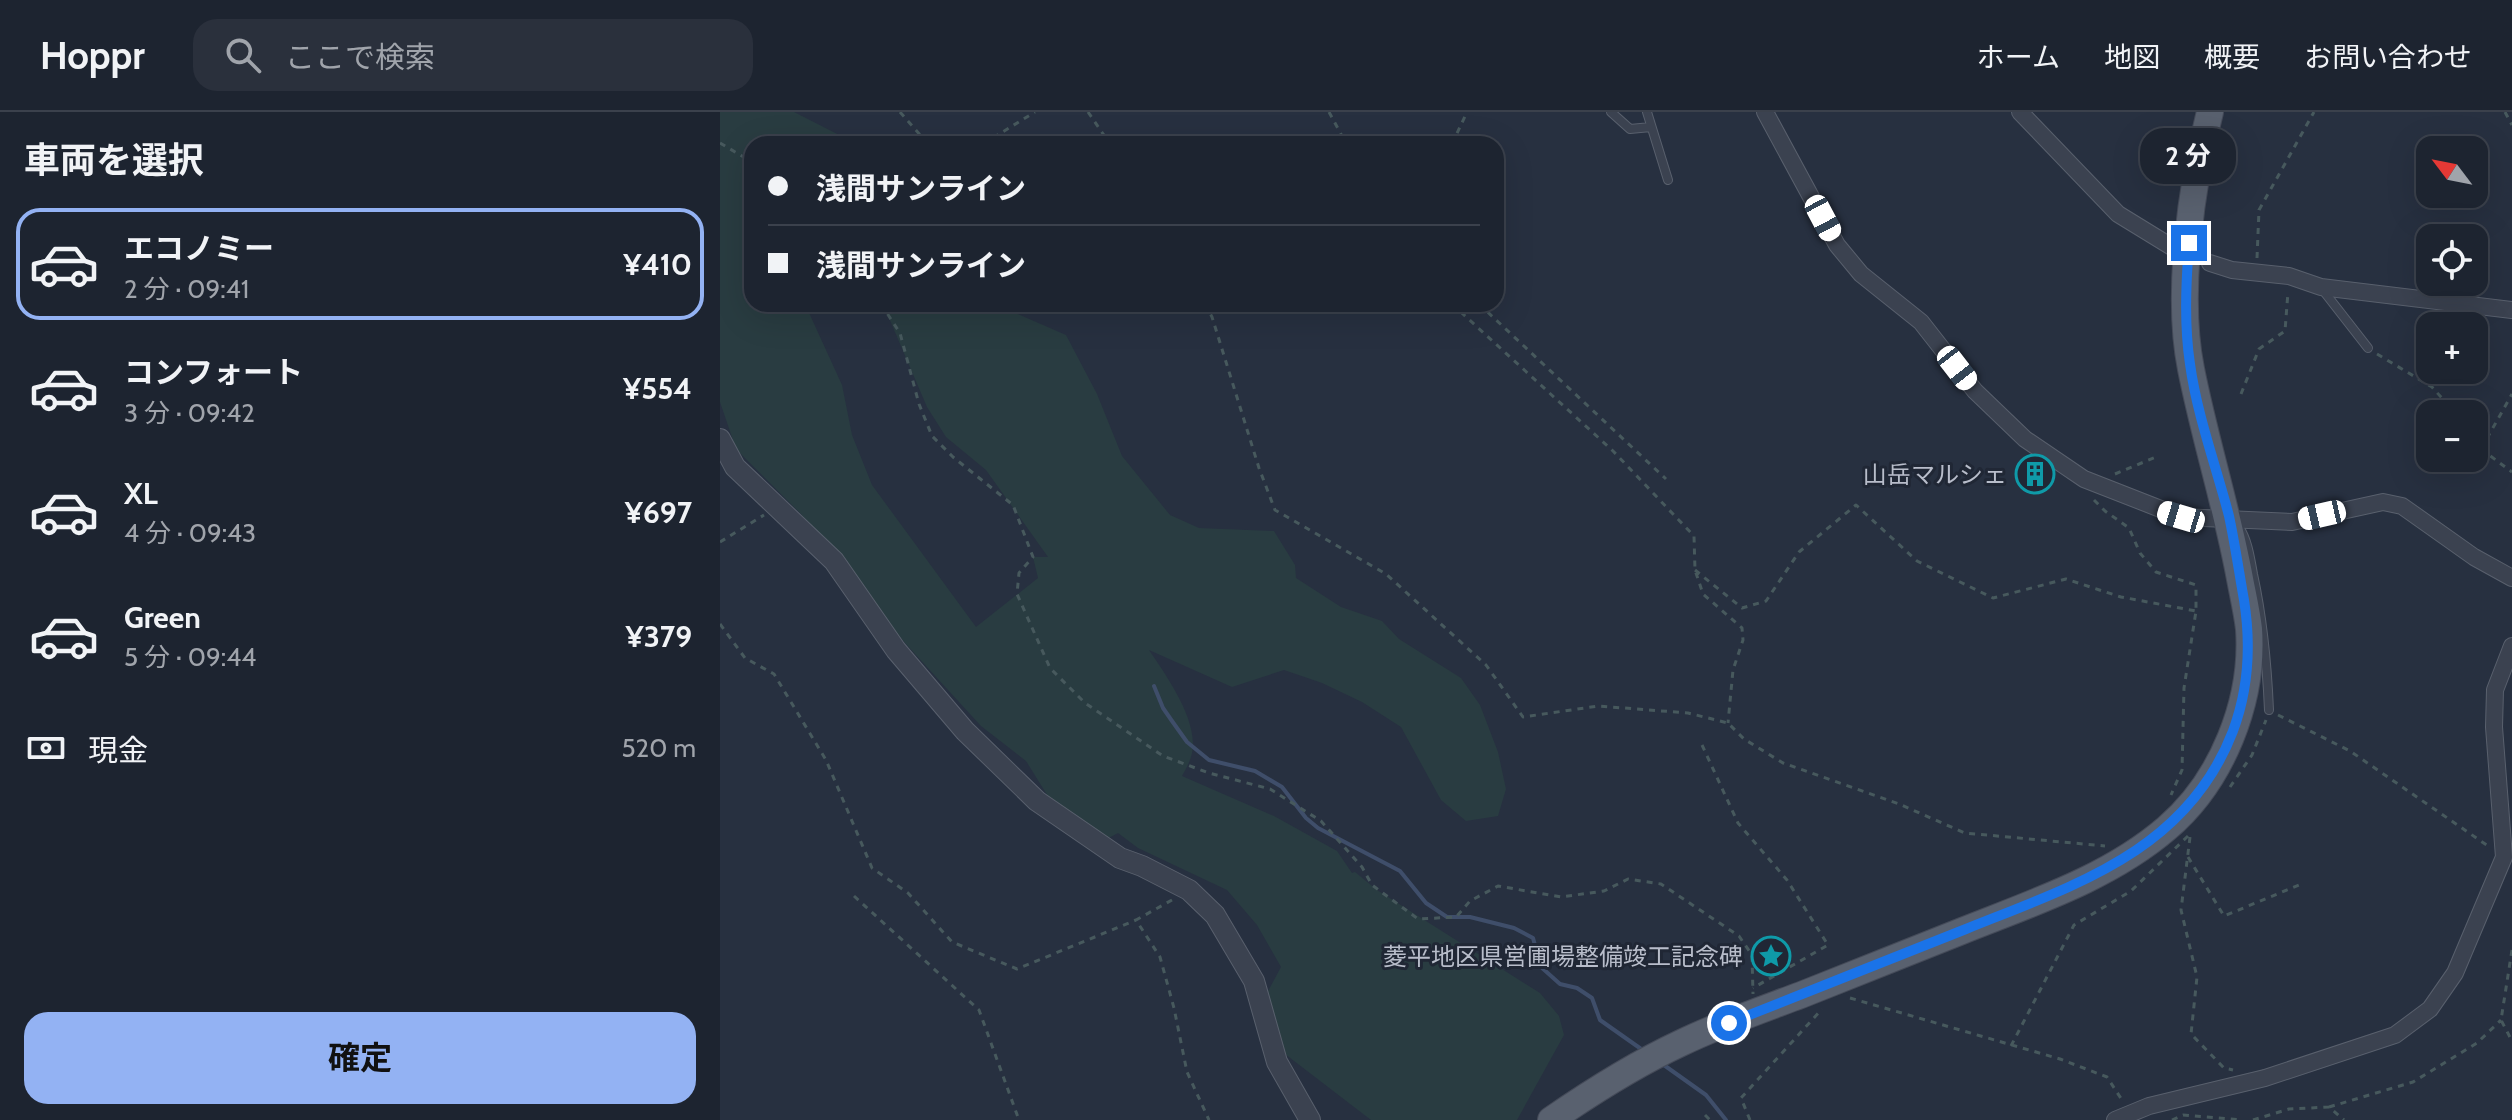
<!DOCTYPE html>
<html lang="ja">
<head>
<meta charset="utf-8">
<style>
	body { margin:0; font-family:Cabin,"Noto Sans JP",sans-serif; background:#2a303c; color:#f1f3f6; height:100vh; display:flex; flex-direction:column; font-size:30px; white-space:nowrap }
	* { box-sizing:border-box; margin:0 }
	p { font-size:26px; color:#a0a4ab }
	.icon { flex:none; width:44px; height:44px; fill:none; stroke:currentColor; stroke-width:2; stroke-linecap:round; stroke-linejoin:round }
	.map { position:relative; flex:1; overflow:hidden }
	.drawer { display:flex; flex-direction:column; background:#1d2430; width:720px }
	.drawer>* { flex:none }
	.banner { position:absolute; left:24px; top:24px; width:760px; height:176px; border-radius:24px; box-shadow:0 8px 32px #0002,0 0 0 2px #3b414c; display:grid; align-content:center; height:176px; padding:0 24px; background:#1d2430 }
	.needle { width:52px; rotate:302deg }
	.buttons { position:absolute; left:1696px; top:24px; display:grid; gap:16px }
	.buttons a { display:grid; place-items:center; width:72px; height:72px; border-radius:16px; background:#1d2430; box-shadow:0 8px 32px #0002,0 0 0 2px #3b414c; font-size:40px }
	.end { position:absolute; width:36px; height:36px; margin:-18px; border:10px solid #1a73e8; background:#fff; box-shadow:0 0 0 4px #fff }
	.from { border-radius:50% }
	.bubble { position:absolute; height:56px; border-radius:24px; background:#1d2430; box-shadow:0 8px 32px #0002,0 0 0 2px #3b414c; font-size:26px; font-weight:700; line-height:56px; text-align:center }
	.car { position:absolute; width:24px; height:48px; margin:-24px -12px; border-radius:10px; box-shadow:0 0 6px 2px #0007; background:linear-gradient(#fff 24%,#345 0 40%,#fff 0 76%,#345 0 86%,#fff 0) }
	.banner b { display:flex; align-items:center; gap:28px; height:76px; font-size:30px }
	.banner b+b { border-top:2px solid #3b414c }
	.banner i { width:20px; height:20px; background:#f1f3f6 }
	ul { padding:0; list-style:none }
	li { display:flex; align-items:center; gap:24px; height:112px; margin:0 16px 12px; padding:0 8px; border:4px solid transparent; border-radius:24px }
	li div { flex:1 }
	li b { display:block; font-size:30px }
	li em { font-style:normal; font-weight:700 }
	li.active { border-color:#93b2f3 }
	li>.icon { width:72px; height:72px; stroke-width:1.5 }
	h2 { padding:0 24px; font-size:36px; line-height:96px }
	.pay { display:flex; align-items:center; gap:20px; height:88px; padding:0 24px; font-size:30px }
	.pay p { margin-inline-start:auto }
	.button { display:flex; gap:16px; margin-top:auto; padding:16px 24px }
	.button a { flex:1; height:92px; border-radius:24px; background:#93b2f3; color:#111; font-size:32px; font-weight:700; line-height:92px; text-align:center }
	header { display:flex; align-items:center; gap:48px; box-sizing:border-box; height:112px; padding:0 40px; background:#1d2430; border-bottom:2px solid #3b414c }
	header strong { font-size:38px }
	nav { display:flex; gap:44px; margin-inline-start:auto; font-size:28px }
	.search { width:560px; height:72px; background:#2a303c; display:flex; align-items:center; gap:20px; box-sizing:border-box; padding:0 28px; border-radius:24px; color:#a0a4ab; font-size:30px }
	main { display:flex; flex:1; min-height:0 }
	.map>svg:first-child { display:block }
	.green { fill:#293c41 }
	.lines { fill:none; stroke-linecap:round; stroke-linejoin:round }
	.stream { stroke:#3f4e6a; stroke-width:4 }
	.building { fill:#465061; stroke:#222937; stroke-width:2 }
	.service-casing { stroke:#59606d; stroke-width:10 }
	.minor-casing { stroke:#59606d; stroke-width:18 }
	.tertiary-casing { stroke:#59606d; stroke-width:22 }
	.primary-casing { stroke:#454b59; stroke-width:28 }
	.path { stroke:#47595d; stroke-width:3; stroke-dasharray:6 6; stroke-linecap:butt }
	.service { stroke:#3b4250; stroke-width:8 }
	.minor { stroke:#3b4250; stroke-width:16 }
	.tertiary { stroke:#3b4250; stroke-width:20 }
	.primary { stroke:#59616f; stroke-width:26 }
	.route { stroke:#1a73e8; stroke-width:10 }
	.labels { text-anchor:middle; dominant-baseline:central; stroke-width:6; stroke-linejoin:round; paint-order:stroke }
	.poi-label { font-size:24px; fill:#b8bdca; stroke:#202735; text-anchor:end }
</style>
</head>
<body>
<header>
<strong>Hoppr</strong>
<div class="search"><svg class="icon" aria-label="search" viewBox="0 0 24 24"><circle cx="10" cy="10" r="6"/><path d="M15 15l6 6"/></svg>ここで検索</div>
<nav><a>ホーム</a><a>地図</a><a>概要</a><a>お問い合わせ</a></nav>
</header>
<main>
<section class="drawer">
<h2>車両を選択</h2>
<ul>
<li class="active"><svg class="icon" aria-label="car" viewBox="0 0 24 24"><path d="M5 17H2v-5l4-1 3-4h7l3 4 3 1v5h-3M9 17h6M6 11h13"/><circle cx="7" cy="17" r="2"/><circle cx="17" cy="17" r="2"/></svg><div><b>エコノミー</b><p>2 分 · 09:41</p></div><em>¥410</em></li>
<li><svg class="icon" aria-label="car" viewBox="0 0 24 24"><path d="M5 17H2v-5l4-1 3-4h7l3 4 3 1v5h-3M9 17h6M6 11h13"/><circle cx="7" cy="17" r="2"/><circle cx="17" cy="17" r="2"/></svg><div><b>コンフォート</b><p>3 分 · 09:42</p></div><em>¥554</em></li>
<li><svg class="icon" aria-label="car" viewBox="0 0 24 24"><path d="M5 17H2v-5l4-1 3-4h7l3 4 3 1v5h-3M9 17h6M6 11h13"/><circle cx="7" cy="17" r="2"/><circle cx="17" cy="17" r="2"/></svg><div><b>XL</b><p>4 分 · 09:43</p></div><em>¥697</em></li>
<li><svg class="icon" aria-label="car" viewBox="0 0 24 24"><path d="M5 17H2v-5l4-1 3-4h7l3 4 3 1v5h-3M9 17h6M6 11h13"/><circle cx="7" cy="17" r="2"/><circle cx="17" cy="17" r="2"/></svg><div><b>Green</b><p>5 分 · 09:44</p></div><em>¥379</em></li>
</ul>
<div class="pay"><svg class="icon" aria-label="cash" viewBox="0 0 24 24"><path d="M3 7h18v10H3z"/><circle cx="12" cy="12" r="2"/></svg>現金<p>520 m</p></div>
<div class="button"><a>確定</a></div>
</section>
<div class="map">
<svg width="1792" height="1008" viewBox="0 0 1792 1008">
	<rect width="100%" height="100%" fill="#273040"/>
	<path class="green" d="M0 0H74L137 32H32V192H85L122 273 132 323 152 373 256 515 318 466 313 445H328L266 358 226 325 207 295 163 192H275L346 223 377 282 402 344 450 403 479 416 554 419 575 453 576 466 621 495 662 509 679 527 741 566 760 593 778 640 786 677 778 704 746 709 721 688 681 615 642 590 602 571 564 558 512 575 429 538C446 563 479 609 472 641 470 650 466 657 462 664L554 704 617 739 632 761 635 760 657 778 820 881 839 904 844 923 797 1008H651L565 942 540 894 561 855 537 813 507 778 418 736 398 721 379 731 344 710 306 649 261 614 185 531 81 402 16 337 0 290Z"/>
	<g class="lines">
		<path class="stream" d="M434 574 443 596 452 609 467 630 489 648 535 659 562 675 586 706 598 716 680 759 706 791 727 805H750L794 816 813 826 821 855 840 872 857 876 872 886 880 908 924 939
			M941 951 986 983 1006 1008"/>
	</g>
	<path class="building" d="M1317 350 1326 369 1315 374 1305 355Z"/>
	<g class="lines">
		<g class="service-casing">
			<path id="service" d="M891 0 910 17 931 15
				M927 0 948 68
				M1602 177 1648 236
				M1519 415C1528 429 1530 446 1533 462 1543 508 1547 552 1549 598"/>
		</g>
		<g class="minor-casing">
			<path id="minor" d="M1045 0 1117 133 1141 162 1201 210 1255 279 1305 327 1364 367 1461 405 1572 410 1663 390 1682 394 1754 445 1792 466
				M1300 0 1398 102 1455 137
				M1490 151 1512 158 1569 164 1601 175 1792 198
				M1395 1008 1429 994 1545 966 1675 923 1710 897 1735 861 1784 745 1774 615 1775 578 1792 534"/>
		</g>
		<g class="tertiary-casing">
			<path id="tertiary" d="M0 327 15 355 114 449 176 538 245 619 317 689 400 746 422 754 469 778 495 803 534 869 557 950 590 1008"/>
		</g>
		<g class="primary-casing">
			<path id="primary" d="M831 1008C873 979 916 952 961 931 1000 912 1041 898 1081 883 1135 862 1188 840 1242 819 1312 791 1389 766 1447 716 1502 669 1534 589 1529 517 1527 500 1523 483 1520 467 1507 396 1485 328 1471 257 1456 183 1471 73 1490 0"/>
		</g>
		<path class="path" d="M180 0 208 32
			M368 0 390 32
			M609 0 622 24 623 32
			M1785 0 1792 13
			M0 31 32 50
			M263 32 315 0
			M732 32 747 0
			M1537 146 1539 98 1594 0
			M161 192 180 221 199 292 212 324 233 345 293 393 313 445 299 461 297 482 330 556 365 591 443 644 489 661 550 677 601 709 642 755 652 773 698 807 736 805 750 789 778 774 841 785 884 779 908 767 941 772 1019 824 1032 843 1033 882
			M485 192 492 205 539 356 555 398 666 462 766 553 803 605 878 594 968 601 1008 611 1024 627 1063 651 1179 692 1245 721 1385 734
			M732 192 893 339 974 424 975 458 983 482 1022 516 1023 528 1013 558 1008 611
			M759 192 946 367
			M734 194 751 192
			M1657 242 1712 275 1736 302
			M1521 282 1539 237 1565 219 1568 180
			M1754 327 1761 337 1792 360
			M1761 337 1792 282
			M1395 362 1436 345
			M1374 388 1385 399 1409 416 1420 441 1436 460 1476 473V499L1464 576 1462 658 1451 683
			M0 430 44 403
			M975 458 1022 496 1046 489 1079 440 1136 393 1197 449 1273 486 1346 467 1401 485 1476 499
			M0 512 25 546 54 562 106 648 152 756 188 781 232 830 297 857 416 808
			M1558 603 1630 639 1768 734
			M982 633 1018 711 1067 768 1108 833 1033 876
			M1510 675 1532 643 1546 608
			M1470 725 1461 798 1477 865 1471 922 1504 956 1513 958
			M1468 745 1504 804 1579 773
			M134 784 259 898 299 1008
			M452 788 416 808 440 845 454 896 467 960 489 1008
			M1792 838 1781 908 1792 929
			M1130 886 1340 947 1387 965 1402 988
			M1291 934 1354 813 1411 779 1469 723
			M1609 995 1693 970 1757 931 1781 908
			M985 1003 990 1008
			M1030 1008 1021 986 1102 897
			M1452 1008 1463 1003 1522 1008
			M1533 1008 1569 997 1609 995 1624 1008"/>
		<use href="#service" class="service"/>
		<use href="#minor" class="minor"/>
		<use href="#tertiary" class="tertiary"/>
		<use href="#primary" class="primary"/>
	</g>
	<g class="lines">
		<path class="route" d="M1009 911C1088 879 1167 849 1246 817 1355 773 1467 739 1513 619 1529 576 1531 532 1524 488 1519 460 1515 432 1509 404 1496 354 1477 303 1470 252 1464 212 1466 171 1469 131"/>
	</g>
	<defs>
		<g id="building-ring" transform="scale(2)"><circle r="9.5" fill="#202735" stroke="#0f9aa8" stroke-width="1.5"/><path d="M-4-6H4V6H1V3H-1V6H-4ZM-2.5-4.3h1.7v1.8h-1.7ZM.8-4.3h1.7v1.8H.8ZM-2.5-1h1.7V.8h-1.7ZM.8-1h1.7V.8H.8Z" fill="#0f9aa8"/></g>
		<g id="sight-ring" transform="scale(2)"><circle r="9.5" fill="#202735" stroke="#0f9aa8" stroke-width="1.5"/><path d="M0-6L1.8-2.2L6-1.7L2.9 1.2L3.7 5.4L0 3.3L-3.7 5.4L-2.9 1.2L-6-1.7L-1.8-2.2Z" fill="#0f9aa8"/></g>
	</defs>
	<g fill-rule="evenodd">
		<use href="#building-ring" x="1315" y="362"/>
		<use href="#sight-ring" x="1051" y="844"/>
	</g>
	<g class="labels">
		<g class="poi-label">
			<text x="1287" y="362">山岳マルシェ</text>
			<text x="1023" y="844">菱平地区県営圃場整備竣工記念碑</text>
		</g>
	</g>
</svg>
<div class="buttons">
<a><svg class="needle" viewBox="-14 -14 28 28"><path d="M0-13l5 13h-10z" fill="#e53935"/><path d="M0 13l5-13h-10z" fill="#a0a4ab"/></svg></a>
<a><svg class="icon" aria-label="locate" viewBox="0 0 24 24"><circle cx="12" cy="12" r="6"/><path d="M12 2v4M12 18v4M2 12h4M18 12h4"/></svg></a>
<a>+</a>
<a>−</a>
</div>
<i class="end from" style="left:1009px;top:911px"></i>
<i class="end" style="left:1469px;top:131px"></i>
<div class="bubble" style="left:1420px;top:16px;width:96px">2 分</div>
<i class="car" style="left:1103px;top:106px;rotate:152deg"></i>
<i class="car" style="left:1237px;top:256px;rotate:142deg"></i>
<i class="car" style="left:1602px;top:403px;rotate:257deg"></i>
<i class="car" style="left:1461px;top:405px;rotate:287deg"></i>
<div class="banner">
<b><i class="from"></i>浅間サンライン</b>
<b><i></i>浅間サンライン</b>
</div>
</div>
</main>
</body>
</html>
